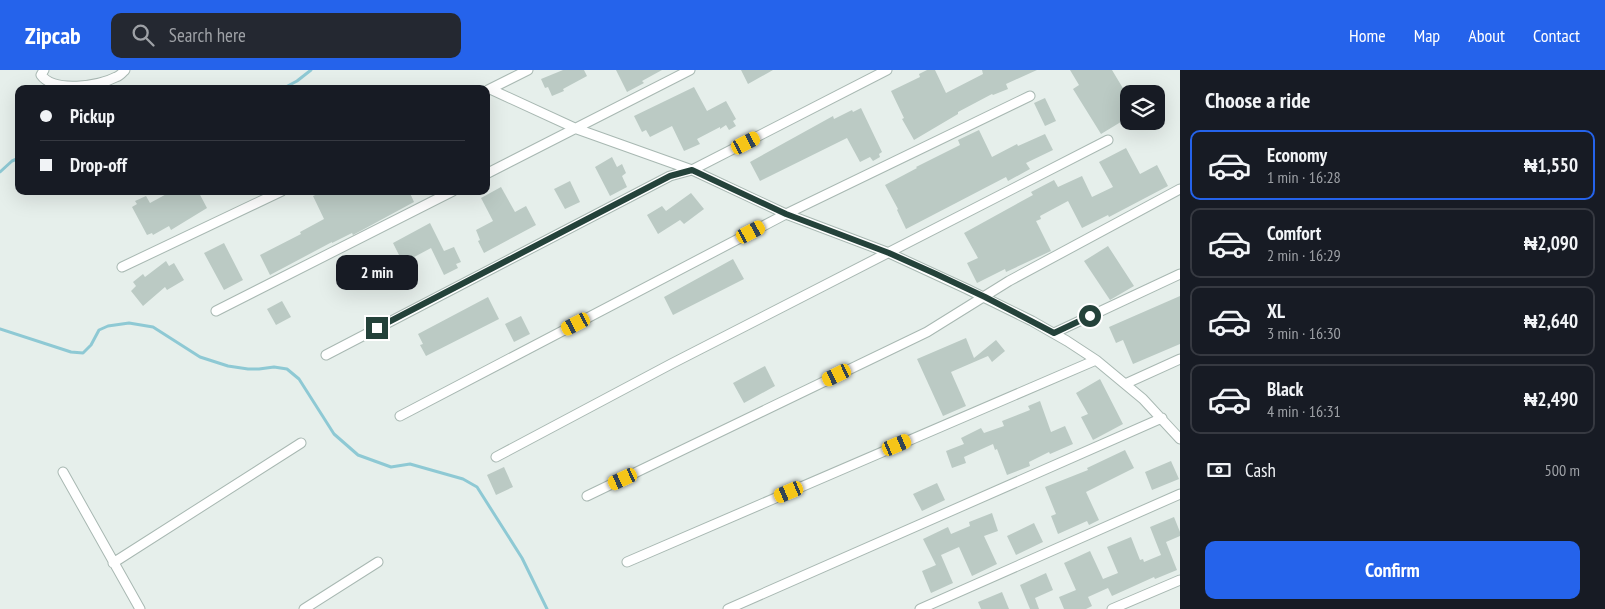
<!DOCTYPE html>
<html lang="en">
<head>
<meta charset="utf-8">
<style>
	body { margin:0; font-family:"PT Sans Narrow",sans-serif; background:#242831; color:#f1f3f6; height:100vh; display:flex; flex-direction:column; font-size:19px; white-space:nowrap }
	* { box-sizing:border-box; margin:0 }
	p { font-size:16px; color:#9ea1a6 }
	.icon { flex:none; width:28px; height:28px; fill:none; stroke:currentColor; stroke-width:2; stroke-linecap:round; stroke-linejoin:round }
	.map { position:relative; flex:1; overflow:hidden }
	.sheet { display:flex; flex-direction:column; background:#171b24; width:425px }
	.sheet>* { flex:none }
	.hud { position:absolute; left:15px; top:15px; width:475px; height:110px; border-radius:10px; box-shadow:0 5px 20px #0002; display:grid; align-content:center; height:110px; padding:0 25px; background:#171b24 }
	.buttons { position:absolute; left:1120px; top:15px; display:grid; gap:10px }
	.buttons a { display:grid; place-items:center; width:45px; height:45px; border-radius:10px; background:#171b24; box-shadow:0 5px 20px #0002; font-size:25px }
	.end { position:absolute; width:22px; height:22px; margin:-11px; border:6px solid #24423a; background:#fff; box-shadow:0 0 0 2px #fff }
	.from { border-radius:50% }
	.bubble { position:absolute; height:35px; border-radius:10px; background:#171b24; box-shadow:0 5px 20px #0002; font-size:16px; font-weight:600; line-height:35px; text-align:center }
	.car { position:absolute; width:15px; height:30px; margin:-15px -8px; border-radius:6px; box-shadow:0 0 4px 1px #0007; background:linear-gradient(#f5c518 24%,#345 0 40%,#f5c518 0 76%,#345 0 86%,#f5c518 0) }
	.hud b { display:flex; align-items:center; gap:18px; height:48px; font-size:19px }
	.hud b+b { border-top:1px solid #363941 }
	.hud i { width:12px; height:12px; background:#f1f3f6 }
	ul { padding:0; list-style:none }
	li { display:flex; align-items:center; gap:15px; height:70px; margin:0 10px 8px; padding:0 15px; border:2px solid #363941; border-radius:10px }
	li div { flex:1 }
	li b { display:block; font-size:19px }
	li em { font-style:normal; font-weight:600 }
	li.selected { border-color:#2563eb }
	li>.icon { width:45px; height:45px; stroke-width:1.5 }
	h2 { padding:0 25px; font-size:22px; line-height:60px }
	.pay { display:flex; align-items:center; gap:12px; height:55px; padding:0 25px; font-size:19px }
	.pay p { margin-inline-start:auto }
	.cta { display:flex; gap:10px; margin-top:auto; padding:10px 25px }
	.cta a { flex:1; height:58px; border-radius:10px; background:#2563eb; color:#fff; font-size:20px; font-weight:600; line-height:58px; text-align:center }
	header { display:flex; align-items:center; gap:30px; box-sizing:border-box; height:70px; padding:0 25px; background:#2563eb; color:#fff }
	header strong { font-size:24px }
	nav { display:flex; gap:28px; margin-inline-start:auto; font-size:18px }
	.search { width:350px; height:45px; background:#242831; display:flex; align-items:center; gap:12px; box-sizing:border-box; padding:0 18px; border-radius:10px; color:#9ea1a6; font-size:19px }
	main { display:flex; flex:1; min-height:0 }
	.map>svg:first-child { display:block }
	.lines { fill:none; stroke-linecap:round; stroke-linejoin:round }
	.stream { stroke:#8ec9d4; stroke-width:3 }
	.building { fill:#bbcac4 }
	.street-casing { stroke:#a8b8b2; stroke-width:11 }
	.street { stroke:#fff; stroke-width:9 }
	.route { stroke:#24423a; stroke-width:6 }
</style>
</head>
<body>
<header>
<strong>Zipcab</strong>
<div class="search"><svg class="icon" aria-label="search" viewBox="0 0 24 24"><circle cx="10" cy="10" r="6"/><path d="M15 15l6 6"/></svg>Search here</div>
<nav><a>Home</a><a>Map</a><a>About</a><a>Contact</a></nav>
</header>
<main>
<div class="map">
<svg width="1180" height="539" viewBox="0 0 1180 539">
	<rect width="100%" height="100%" fill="#e6efeb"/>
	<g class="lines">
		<path class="stream" d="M282 19 297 11 311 0
			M0 102 12 91 19 88
			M0 259 71 282 83 283 91 275 99 260 108 256 129 253 153 257 200 287 228 296 248 299H259L274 297 287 299 299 309 334 364 358 385 391 397 410 394 463 409 477 417 522 488 547 539"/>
	</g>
	<path class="building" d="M563 0H584L587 6 563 19 564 21 552 26 548 17 545 18 541 9Z
		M616 0H662L642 11 644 13 627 22Z
		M741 0H773L748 14Z
		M927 0H935L946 23 983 4 982 0H1037L1006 14 1008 19 993 25 992 24 958 42V44L914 70 902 49 904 48 891 21 920 7 919 4Z
		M1070 0H1112L1124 20 1129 17V47L1101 64 1073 19 1079 15Z
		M694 17 707 41 726 31 736 49 733 51 736 56 729 60 726 55 720 59V57L697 69 700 74 684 81 672 56 650 67 646 60 642 62 634 46Z
		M1045 28 1056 51 1045 56 1034 33Z
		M861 38 882 82 879 84 880 87 873 91 870 87 860 92 847 68 760 111 750 92 833 46 834 49 852 40 853 42Z
		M979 60 992 87 1017 74 1018 76 1045 64 1053 80 1026 93 1030 99 1008 111 1006 107 906 159 897 140 898 139 885 115 917 98 916 97 960 75 958 70Z
		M1126 78 1140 104 1157 95 1168 116 1109 147 1108 145 1082 158 1068 131 1040 146 1041 149 1036 151 1051 181 1006 202 1005 199 977 213 967 193 978 188 964 163 1033 125 1031 122 1054 110 1058 117 1082 106 1092 127 1113 117 1099 92Z
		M612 87 617 97 622 94 626 103 622 106 627 117 610 126 595 97Z
		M570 111 580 132 565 139 554 119Z
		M501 117 515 142 526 136 536 155 484 183 478 171 480 170 476 160 493 151 481 128Z
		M172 121H198L207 138 171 160 169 156 153 165 152 163 147 165 132 137 137 134 135 131 146 126 150 133Z
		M324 121H409L414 132 353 165 352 163 332 173V172L270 205 260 185 301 164 300 162 324 149 313 126Z
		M691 123 704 139 684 154 680 150 658 164 647 145 662 136 666 141Z
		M430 153 444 181 454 177 461 192 456 194 458 198 444 205 431 178 403 193 393 173Z
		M224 173 243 210 224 220 204 183Z
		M1108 176 1134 216 1110 230 1084 191Z
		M733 189 744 209 673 245 664 227Z
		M166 191 169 196 174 193 184 210 167 220 165 217 143 236 131 221 136 216 133 212 143 204 145 207Z
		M1180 226V274L1133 294 1123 270 1116 273 1109 257Z
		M488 227 499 249 426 286 420 275 423 274 418 264Z
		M282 231 291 247 276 255 267 239Z
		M521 246 530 264 514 272 505 254Z
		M966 268 974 288 996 270 1005 281 992 292 988 286 951 302 966 336 943 346 917 289Z
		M765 296 775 316 744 333 733 313Z
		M1100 309 1123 354 1093 370 1081 347 1088 344 1076 323Z
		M1040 331 1051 362 1065 356 1073 374 1050 384 1049 382 1029 392 1030 396 1007 405 997 379 995 380 993 374 964 387 966 393 952 398 946 381 964 374 961 368 981 358 984 363 1004 356 1002 351 1030 340 1028 336Z
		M1125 380 1134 398 1086 422 1099 450 1089 455 1087 451 1058 464 1051 446 1056 444 1045 417 1088 400 1087 398Z
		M1171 391 1179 409 1152 420 1145 402Z
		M504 397 513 417 496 425 487 405Z
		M937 413 945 430 922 441 913 424Z
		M992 443 998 461 984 466 997 494 972 506 959 477 941 485 953 513 931 523 922 501 936 495 923 469 948 457 951 464 970 456 969 452Z
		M1174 447 1180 462V466L1166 472 1177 500 1155 509 1154 507 1112 526 1108 518 1088 527 1092 536 1086 539H1064L1059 527 1076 520 1064 493 1090 481 1103 509 1118 503 1107 477 1131 467 1140 490 1143 489 1144 492 1161 485 1150 457Z
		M1034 453 1043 472 1016 485 1007 466Z
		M1046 503 1053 520 1035 528 1039 539H1030L1020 515Z
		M1002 522 1009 539H981L978 532Z"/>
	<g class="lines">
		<g class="street-casing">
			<path id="street" d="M44 0 41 5C54 23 99 16 116 7 120 6 123 2 125 0
				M490 19 577 59 692 100 786 144 889 183 967 219 1032 251 1067 271 1096 290 1143 329 1180 369
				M488 20 528 0
				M486 104 690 0
				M122 197 282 121
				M216 241 453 121
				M1054 263 1180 204
				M326 285 670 106 692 100 887 0
				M1125 314 1180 289
				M400 346 786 144 1030 26
				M496 387 671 294 1108 70
				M63 402 140 539
				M587 426 927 262 1009 211 1180 119
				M627 492 1096 290
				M113 493 301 373
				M304 539 378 492
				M728 539 1162 348
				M920 539 1180 424
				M1112 539 1180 510"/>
		</g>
		<use href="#street" class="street"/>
	</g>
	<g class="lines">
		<path class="route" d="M377 258 670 106 692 100 786 144 889 183 936 204 985 227 1054 263 1090 246"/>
	</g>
</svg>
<div class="buttons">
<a><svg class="icon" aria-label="layers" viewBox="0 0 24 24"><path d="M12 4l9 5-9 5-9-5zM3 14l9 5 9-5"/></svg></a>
</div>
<i class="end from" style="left:1090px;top:246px"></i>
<i class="end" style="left:377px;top:258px"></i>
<div class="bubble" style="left:336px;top:185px;width:82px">2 min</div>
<i class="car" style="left:746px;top:73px;rotate:63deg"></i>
<i class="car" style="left:751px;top:162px;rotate:62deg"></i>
<i class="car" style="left:576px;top:254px;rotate:243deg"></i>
<i class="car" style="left:837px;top:305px;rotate:244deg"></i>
<i class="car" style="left:897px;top:375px;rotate:67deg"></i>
<i class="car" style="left:623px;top:409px;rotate:245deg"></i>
<i class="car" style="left:789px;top:422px;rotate:247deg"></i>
<div class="hud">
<b><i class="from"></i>Pickup</b>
<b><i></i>Drop-off</b>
</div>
</div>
<section class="sheet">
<h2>Choose a ride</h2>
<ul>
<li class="selected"><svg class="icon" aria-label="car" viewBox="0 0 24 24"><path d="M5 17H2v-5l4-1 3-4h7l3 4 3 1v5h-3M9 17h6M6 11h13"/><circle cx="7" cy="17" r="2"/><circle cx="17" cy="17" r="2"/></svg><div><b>Economy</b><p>1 min · 16:28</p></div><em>₦1,550</em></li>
<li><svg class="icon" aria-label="car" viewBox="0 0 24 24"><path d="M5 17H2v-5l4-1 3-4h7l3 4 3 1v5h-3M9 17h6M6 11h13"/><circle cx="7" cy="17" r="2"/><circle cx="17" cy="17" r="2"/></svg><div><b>Comfort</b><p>2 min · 16:29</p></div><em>₦2,090</em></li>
<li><svg class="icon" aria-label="car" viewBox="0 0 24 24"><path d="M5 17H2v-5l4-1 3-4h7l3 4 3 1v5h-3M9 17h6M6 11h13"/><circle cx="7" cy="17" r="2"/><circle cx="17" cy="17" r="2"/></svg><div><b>XL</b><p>3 min · 16:30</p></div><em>₦2,640</em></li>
<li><svg class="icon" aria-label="car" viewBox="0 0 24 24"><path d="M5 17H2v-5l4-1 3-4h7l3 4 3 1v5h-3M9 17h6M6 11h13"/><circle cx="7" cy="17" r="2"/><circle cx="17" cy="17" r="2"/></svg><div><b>Black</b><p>4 min · 16:31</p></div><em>₦2,490</em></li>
</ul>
<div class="pay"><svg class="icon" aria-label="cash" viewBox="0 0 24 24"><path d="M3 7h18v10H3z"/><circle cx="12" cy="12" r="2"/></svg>Cash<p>500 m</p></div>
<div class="cta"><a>Confirm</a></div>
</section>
</main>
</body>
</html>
